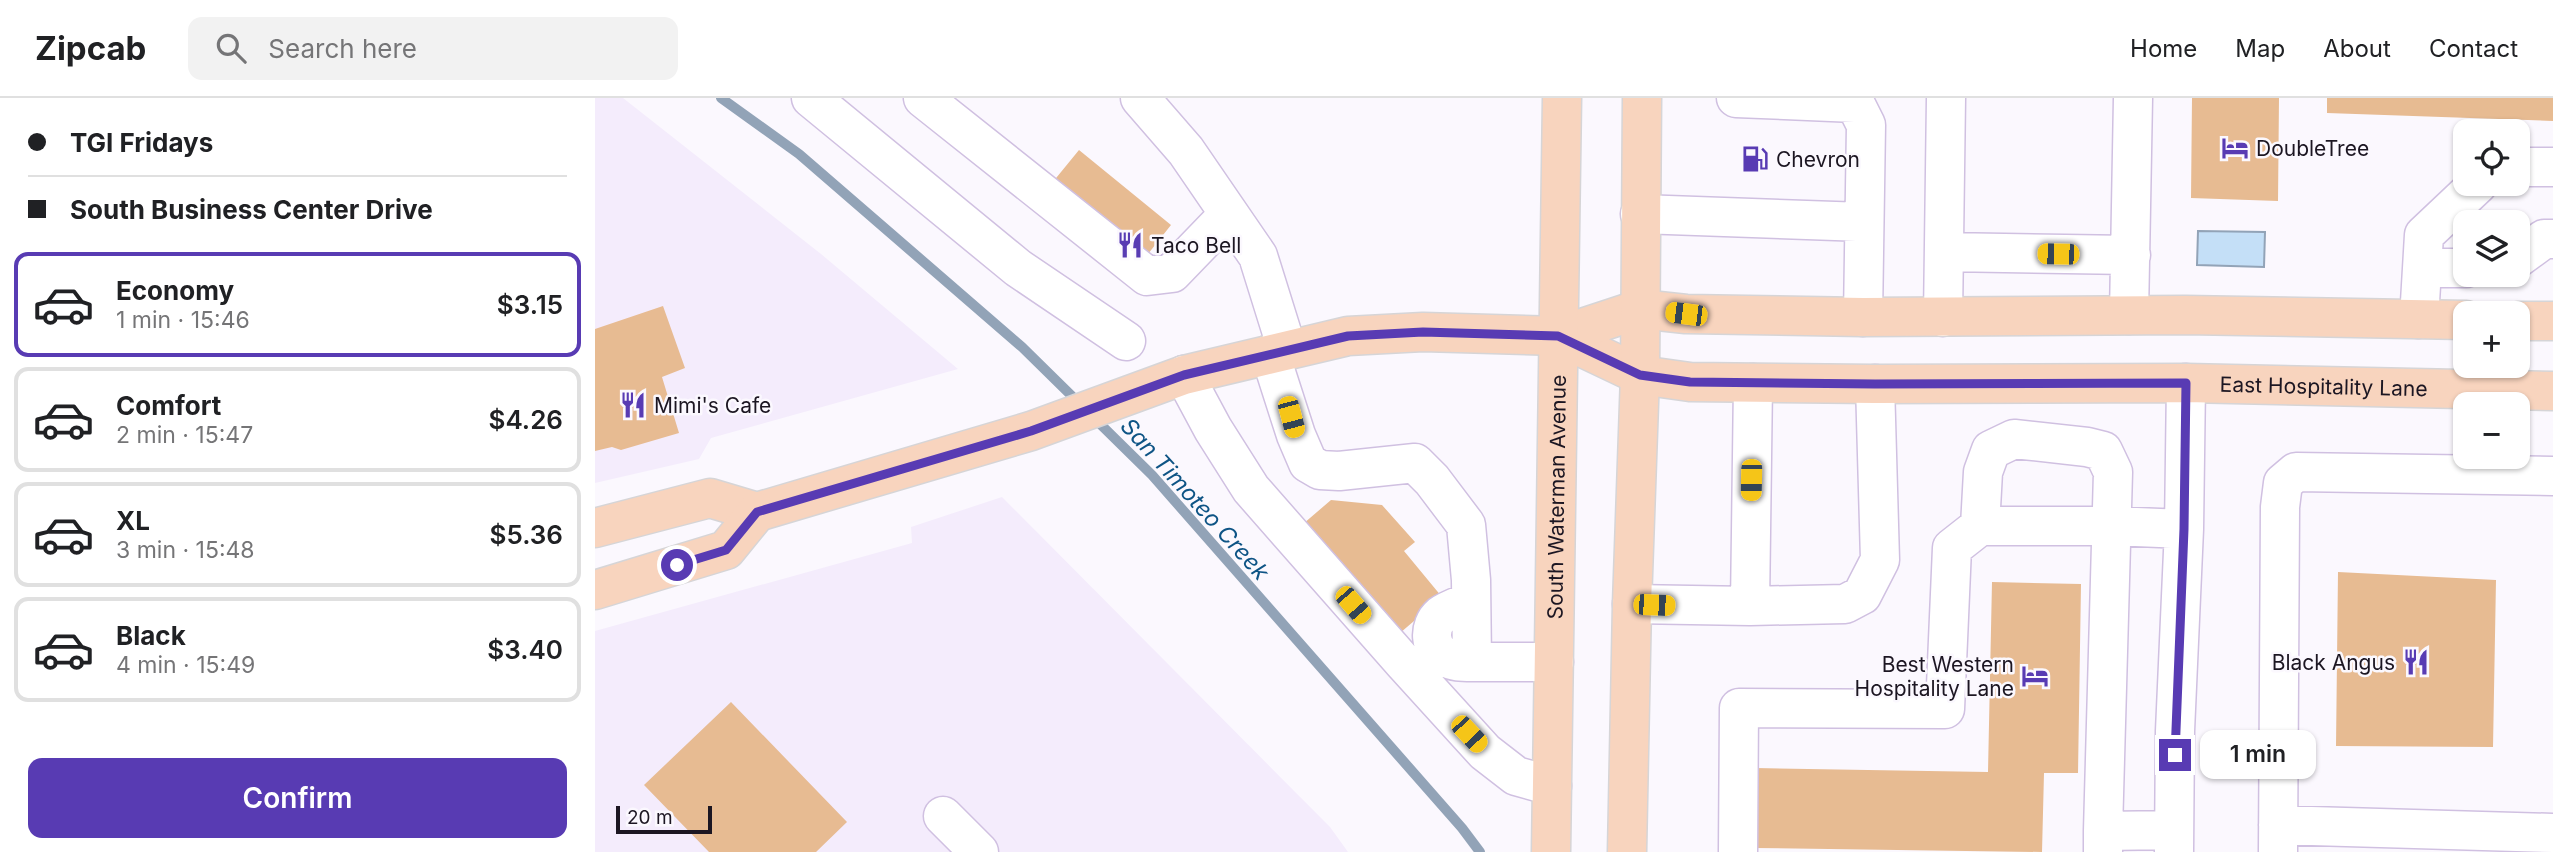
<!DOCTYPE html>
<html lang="en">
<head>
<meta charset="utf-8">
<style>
	body { margin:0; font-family:Inter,sans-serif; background:#f2f2f2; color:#202124; height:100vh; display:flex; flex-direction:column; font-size:26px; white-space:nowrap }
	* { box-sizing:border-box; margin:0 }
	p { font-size:23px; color:#757577 }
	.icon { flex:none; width:38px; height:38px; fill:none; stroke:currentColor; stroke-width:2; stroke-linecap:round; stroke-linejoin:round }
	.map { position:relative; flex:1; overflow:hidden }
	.details { display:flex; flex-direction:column; background:#fff; width:595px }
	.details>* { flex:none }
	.hud { display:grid; align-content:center; height:154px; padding:0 28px; background:#fff }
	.tools { position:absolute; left:1858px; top:21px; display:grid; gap:14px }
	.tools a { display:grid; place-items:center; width:77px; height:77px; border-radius:14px; background:#fff; box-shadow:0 2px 5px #0004; font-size:35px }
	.scale { position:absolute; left:21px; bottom:18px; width:96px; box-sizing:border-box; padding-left:7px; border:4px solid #1c1622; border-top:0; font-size:19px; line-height:24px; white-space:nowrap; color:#1c1622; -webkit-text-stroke:5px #fbf8fe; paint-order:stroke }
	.end { position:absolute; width:32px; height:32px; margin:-16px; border:9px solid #583bb3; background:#fff; box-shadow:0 0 0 4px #fff }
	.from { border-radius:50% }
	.bubble { position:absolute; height:49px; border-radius:14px; background:#fff; box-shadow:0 2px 5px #0004; font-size:23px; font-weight:600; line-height:49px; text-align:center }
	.car { position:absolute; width:21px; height:42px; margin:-21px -10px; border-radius:9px; box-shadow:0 0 5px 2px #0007; background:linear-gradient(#f5c518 24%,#345 0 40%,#f5c518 0 76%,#345 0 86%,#f5c518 0) }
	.hud b { display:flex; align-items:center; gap:24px; height:66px; font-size:26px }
	.hud b+b { border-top:2px solid #e0e0e0 }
	.hud i { width:18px; height:18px; background:#202124 }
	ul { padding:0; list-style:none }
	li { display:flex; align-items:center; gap:21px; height:105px; margin:0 14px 10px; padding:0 14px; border:4px solid #e0e0e0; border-radius:14px }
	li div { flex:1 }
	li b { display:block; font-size:26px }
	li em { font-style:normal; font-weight:600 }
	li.selected { border-color:#583bb3 }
	li>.icon { width:63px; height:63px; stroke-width:1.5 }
	.button { display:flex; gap:14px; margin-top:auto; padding:14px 28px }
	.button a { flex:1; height:80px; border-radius:14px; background:#583bb3; color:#fff; font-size:28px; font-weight:600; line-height:80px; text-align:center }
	header { display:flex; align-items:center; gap:42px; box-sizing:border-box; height:98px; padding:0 35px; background:#fff; border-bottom:2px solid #e0e0e0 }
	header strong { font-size:33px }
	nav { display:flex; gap:38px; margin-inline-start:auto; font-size:24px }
	.search { width:490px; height:63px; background:#f2f2f2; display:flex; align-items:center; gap:18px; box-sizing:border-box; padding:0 24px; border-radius:14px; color:#757577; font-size:26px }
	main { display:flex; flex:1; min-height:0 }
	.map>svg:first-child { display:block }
	.built { fill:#f4ecfc }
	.water { fill:#c4dff7; stroke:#92a3b7; stroke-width:2 }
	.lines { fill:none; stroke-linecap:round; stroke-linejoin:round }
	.stream { stroke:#92a3b7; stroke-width:10 }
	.building { fill:#e7bb92 }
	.minor-casing { stroke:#d0c0e1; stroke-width:41 }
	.major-casing { stroke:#d6d5d7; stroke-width:41 }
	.minor { stroke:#fff; stroke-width:38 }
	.major { stroke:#f8d4be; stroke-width:38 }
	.route { stroke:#583bb3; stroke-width:9 }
	.labels { text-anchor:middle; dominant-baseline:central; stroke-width:5; stroke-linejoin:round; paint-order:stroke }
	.poi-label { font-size:21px; fill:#1c1622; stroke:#fbf8fe; text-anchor:start }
	.street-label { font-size:21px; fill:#1c1622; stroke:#fbf8fe }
	.water-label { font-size:23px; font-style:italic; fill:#0e5485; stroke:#fbf8fe }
</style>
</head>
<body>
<header>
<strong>Zipcab</strong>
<div class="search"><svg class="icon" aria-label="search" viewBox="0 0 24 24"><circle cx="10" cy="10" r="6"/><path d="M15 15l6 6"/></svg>Search here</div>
<nav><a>Home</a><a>Map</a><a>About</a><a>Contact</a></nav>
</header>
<main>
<section class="details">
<div class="hud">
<b><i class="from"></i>TGI Fridays</b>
<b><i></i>South Business Center Drive</b>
</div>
<ul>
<li class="selected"><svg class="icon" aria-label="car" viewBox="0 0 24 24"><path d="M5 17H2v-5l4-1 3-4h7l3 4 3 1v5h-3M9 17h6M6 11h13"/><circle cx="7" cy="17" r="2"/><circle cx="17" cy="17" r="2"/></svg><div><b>Economy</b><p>1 min · 15:46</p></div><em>$3.15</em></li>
<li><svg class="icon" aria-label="car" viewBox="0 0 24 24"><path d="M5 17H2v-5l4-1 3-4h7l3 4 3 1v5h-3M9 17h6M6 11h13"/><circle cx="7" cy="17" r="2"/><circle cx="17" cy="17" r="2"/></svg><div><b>Comfort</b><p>2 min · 15:47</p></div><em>$4.26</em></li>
<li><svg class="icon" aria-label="car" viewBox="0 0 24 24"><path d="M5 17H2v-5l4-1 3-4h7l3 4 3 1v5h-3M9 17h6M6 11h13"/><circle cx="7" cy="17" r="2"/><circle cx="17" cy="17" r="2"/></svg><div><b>XL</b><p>3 min · 15:48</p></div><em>$5.36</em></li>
<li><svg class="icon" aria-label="car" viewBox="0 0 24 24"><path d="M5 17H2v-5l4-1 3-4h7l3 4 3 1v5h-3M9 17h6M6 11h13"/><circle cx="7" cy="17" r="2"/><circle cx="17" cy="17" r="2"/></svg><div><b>Black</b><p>4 min · 15:49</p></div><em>$3.40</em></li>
</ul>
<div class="button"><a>Confirm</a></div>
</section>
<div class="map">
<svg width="1958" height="754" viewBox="0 0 1958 754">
	<rect width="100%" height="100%" fill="#fbf8fe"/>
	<path class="built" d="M0 0H28L226 156 363 271 116 340 104 361 0 385Z
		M407 399 735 729 753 754H0V533L317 445 316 429Z"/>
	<path class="water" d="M1603 133 1670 134 1669 169 1602 167Z"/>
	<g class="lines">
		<path class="stream" d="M126 0 204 56 427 249 485 306
			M498 319 557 377 867 730 885 754"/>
	</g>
	<path class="building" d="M1597 0H1684L1683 103 1596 100Z
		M1732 0H1958V23L1732 15Z
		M484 52 576 127 549 161 457 85Z
		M68 208 90 270 67 279 84 335 26 352 17 349 0 353V231Z
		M736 402 787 407 820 444 809 453 847 499 805 535 708 426Z
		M1743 474 1901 482 1898 649 1741 648Z
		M1397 484 1486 486 1483 675H1449L1447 754 1159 750 1160 670 1393 674Z
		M136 604 252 724 221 754H114L49 687Z"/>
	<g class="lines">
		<g class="minor-casing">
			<path id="minor" d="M216 0 423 170 531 243
				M328 0 552 178 577 175 634 116
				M545 0 591 53 663 158 692 251
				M1141 0 1260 5 1271 27 1268 219
				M1923 69H1958
				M1045 116 1269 124
				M1350 154 1536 157
				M1923 160 1949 141H1958
				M1827 170H1871
				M1534 217 1538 0
				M1348 219 1351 0
				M1824 221 1829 137 1883 86
				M675 256 701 337 713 365 725 372 744 373 820 365 837 382 871 427 876 482 877 564H959
				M589 277 618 331 656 391 809 565 890 654 921 678 957 688
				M1385 428H1517L1589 431
				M876 503C867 507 854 511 846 517 833 528 834 551 850 559 858 564 867 564 877 564
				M1037 506 1155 508 1158 285
				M1155 508 1250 506 1267 497 1285 462 1280 286
				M348 718 384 754
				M1683 727 1958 735
				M1143 754 1144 610 1350 611 1357 450 1385 428 1388 374 1396 352 1419 341 1492 349 1508 353 1518 374 1508 733
				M1508 754V733L1579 732
				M1579 754 1580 633 1589 431 1591 285
				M1683 754 1685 409 1688 385 1701 374 1958 378"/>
		</g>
		<g class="major-casing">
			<g id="major">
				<path d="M1923 223H1958"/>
				<path id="s1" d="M963 238 1045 277 1095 284 1280 286 1591 285 1958 293"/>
				<path d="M0 430 115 400 162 414 436 333 589 277 753 238 828 234 963 238 1045 211 1091 216 1268 219 1590 217 1871 222"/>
				<path d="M0 492 131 452 162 414"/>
				<path id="s2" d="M956 754 967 0"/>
				<path d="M1032 754 1037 506 1045 277 1047 0"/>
			</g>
		</g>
		<use href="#minor" class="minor"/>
		<use href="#major" class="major"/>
	</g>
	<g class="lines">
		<path class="route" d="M82 467 131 452 162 414 436 333 589 277 753 238 828 234 963 238 1045 277 1095 284 1280 286 1591 285 1589 431 1580 657"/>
	</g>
	<defs>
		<g id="hotel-bare" transform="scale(2.1)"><path d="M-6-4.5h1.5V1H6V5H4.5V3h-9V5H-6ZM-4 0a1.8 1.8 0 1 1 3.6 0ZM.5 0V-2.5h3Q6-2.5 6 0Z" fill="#583bb3" stroke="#fbf8fe" stroke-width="2.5" paint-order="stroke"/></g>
		<g id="fuel-bare" transform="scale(2.1)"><path d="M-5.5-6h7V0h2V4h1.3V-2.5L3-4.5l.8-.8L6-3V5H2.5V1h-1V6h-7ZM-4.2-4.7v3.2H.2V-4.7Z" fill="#583bb3" stroke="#fbf8fe" stroke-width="2.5" paint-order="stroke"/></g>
		<g id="restaurant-bare" transform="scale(2.1)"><path d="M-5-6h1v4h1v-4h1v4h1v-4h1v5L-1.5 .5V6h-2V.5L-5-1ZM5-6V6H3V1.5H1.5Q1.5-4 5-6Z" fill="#583bb3" stroke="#fbf8fe" stroke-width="2.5" paint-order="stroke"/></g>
	</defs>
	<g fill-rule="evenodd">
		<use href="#hotel-bare" x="1640" y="50"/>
		<use href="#fuel-bare" x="1160" y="61"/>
		<use href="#restaurant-bare" x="535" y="147"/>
		<use href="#restaurant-bare" x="38" y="307"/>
		<use href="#restaurant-bare" x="1821" y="564"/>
		<use href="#hotel-bare" x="1440" y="578"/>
	</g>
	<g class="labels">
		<g class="poi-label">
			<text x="1661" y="50">DoubleTree</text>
			<text x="1181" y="61">Chevron</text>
			<text x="556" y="147">Taco Bell</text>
			<text x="59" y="307">Mimi's Cafe</text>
			<text x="1800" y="564" text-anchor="end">Black Angus</text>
			<text x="1419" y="566" text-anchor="end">Best Western<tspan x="1419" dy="24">Hospitality Lane</tspan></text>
		</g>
		<g class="street-label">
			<text stroke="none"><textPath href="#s1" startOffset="775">East Hospitality Lane</textPath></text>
			<text stroke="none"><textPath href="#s2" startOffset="355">South Waterman Avenue</textPath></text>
		</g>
		<g class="water-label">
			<text transform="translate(600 401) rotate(48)">San Timoteo Creek</text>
		</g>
	</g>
</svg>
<div class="tools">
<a><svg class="icon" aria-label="locate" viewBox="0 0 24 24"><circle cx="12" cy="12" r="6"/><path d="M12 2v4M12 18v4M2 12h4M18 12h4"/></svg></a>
<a><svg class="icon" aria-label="layers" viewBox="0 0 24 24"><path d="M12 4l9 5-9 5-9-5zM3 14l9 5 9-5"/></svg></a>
<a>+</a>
<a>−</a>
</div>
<div class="scale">20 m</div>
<i class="end from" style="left:82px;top:467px"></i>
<i class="end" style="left:1580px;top:657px"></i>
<div class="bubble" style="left:1605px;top:632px;width:116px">1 min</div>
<i class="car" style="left:1463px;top:156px;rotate:271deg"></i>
<i class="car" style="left:1091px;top:216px;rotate:277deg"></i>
<i class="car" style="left:696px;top:319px;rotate:165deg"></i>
<i class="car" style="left:1156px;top:382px;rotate:181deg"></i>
<i class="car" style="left:758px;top:507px;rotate:139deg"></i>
<i class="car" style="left:1059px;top:507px;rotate:92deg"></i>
<i class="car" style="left:874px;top:636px;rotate:137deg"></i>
</div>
</main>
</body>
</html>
